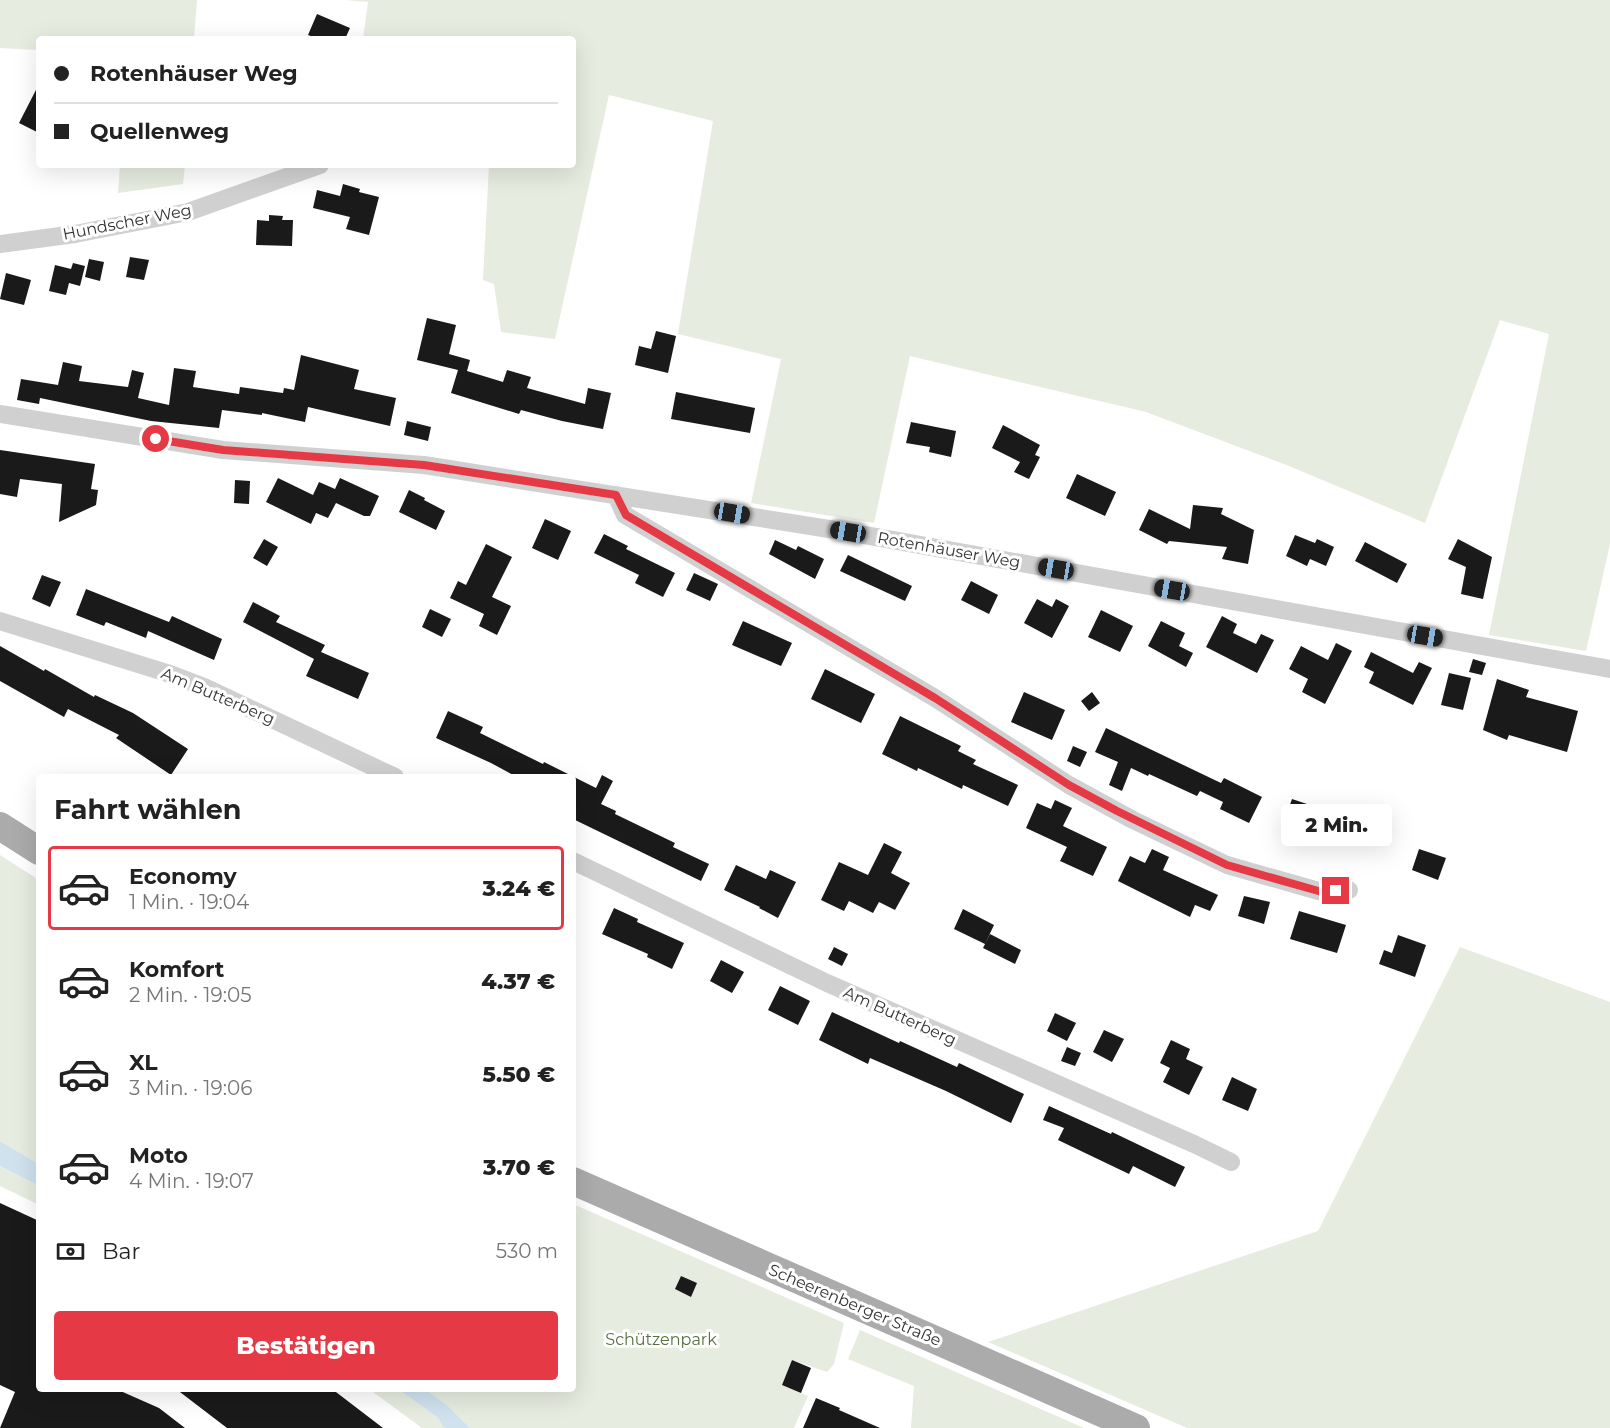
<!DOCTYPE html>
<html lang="de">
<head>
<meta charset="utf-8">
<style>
	body { margin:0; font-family:Montserrat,sans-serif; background:#f6f6f6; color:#222; height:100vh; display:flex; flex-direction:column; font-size:22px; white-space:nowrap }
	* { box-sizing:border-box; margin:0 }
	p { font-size:20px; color:#767676 }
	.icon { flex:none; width:33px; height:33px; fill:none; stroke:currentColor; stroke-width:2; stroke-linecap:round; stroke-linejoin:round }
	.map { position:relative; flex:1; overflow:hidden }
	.sheet { position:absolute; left:36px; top:774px; width:540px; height:618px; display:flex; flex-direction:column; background:#fff; border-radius:6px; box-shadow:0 6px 24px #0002 }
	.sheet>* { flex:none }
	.top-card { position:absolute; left:36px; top:36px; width:540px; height:132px; border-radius:6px; box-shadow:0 6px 24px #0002; display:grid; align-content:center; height:132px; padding:0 18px; background:#fff }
	.end { position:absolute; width:27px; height:27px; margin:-14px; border:8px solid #e63946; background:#fff; box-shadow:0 0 0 3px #fff }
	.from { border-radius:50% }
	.bubble { position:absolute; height:42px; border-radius:6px; background:#fff; box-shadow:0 6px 24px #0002; font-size:20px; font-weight:800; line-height:42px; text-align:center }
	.car { position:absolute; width:18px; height:36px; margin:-18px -9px; border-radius:8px; box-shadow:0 0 4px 2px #0007; background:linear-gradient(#222 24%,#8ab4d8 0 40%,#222 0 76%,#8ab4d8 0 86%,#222 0) }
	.top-card b { display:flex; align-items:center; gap:21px; height:57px; font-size:22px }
	.top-card b+b { border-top:2px solid #e0e0e0 }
	.top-card i { width:15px; height:15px; background:#222 }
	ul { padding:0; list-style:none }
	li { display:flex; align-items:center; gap:18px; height:84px; margin:0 12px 9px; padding:0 6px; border:3px solid transparent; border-radius:6px }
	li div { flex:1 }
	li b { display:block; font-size:22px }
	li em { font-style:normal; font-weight:800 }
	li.on { border-color:#e63946 }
	li>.icon { width:54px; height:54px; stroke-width:1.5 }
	h2 { padding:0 18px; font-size:27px; line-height:72px }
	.pay { display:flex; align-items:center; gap:15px; height:66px; padding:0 18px; font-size:22px }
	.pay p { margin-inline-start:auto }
	.action { display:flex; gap:12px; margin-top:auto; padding:12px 18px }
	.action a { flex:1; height:69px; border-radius:6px; background:#e63946; color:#fff; font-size:24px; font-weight:800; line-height:69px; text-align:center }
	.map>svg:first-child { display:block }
	.green { fill:#e6ecdf }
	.water { fill:#cfe2ee }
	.building { fill:#1a1a1a }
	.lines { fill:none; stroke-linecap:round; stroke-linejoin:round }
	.minor { stroke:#d0d0d0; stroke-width:18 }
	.primary { stroke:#ababab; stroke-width:28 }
	.route { stroke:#e63946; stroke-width:8 }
	.labels { text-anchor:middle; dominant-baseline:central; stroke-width:6; stroke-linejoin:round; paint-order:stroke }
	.street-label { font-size:16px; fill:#333; stroke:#fff }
	.park-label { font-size:16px; fill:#56703f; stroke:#fff }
</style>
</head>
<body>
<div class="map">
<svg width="1610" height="1428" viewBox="0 0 1610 1428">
	<rect width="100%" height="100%" fill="#fff"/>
	<path class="green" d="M0 0H197L194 39H39V50L0 48Z
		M346 0H1610V544L1586 651 1489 635 1549 334 1500 320 1425 523 1289 466 1146 412 910 356 874 523 751 503 781 359 678 334 713 121 609 95 555 339 501 332 494 284 483 280 489 165H573V39H363L368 2Z
		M120 165H185L183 184 118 193Z
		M0 855 39 880V1164L0 1141Z
		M1460 947 1610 1002V1428H1187L988 1342 1318 1231Z
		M0 1166 39 1186V1205L0 1186Z
		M573 1204 844 1323 834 1364 827 1372 792 1360 782 1385 808 1396 794 1428H470L447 1405 425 1389H573Z
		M860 1330 1084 1428H911L914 1386 848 1359Z
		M369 1389H398L438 1418 444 1428H422Z"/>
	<path class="water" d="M0 1141 39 1164V1186L0 1166Z
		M398 1389H425L447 1405 470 1428H444L438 1418Z"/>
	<path class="building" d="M317 14 350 28 345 39H318L308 35Z
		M39 84V133L19 123Z
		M343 184 360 189 359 192 379 197 369 235 346 229 350 217 313 208 317 190 340 196Z
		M269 215 283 216 282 220H293L292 246 256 245 257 220 269 221Z
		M130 257 149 260 144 280 126 277Z
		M89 259 104 262 100 281 85 277Z
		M73 263 85 266 80 286 69 283 66 295 49 291 55 265 71 269Z
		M6 273 31 280 24 305 0 299Z
		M427 318 456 325 449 354 470 360 467 371 503 382 507 370 531 377 527 388 585 404 588 388 611 393 603 429 562 421 521 410 519 414 451 393 458 370 417 360Z
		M656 331 676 336 668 373 635 365 639 346 651 349Z
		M301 355 359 370 354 389 396 398 390 426 308 407 305 422 262 413V415L222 410 219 428 151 421 40 398 39 404 17 400 21 379 58 385 63 362 82 366 79 381 128 387 132 370 144 373 138 398 169 405 174 368 196 371 193 387 239 394 240 387 283 393 284 388 294 390Z
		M676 392 755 408 750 433 671 419Z
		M407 421 431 427 428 441 404 435Z
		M911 422 956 431 951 457 929 452 930 447 906 443Z
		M1003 425 1040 445 1035 455 1040 457 1029 479 1014 472 1020 462 992 448Z
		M0 450 95 464 91 489 98 490 96 505 59 522 62 484 20 479 17 497 0 494Z
		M1077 474 1116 492 1105 516 1066 498Z
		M278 478 313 495 319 482 335 489 340 478 379 496 370 516H364L336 503 328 518 316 513 311 524 266 502Z
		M235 480 250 481 249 504 234 503Z
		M409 490 425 498 424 500 445 511 436 530 399 512Z
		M1193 505 1223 508 1221 514 1254 530 1248 564 1222 559 1227 547 1169 541 1167 544 1139 530 1149 509 1190 529Z
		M545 519 571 531 558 560 532 548Z
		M604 534 628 546 626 549 675 573 663 597 635 583 639 575 594 553Z
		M1295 535 1315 543 1317 539 1334 547 1326 566 1310 559 1307 566 1286 556Z
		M264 539 278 547 267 566 253 558Z
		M1458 539 1492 557 1483 599 1461 594 1466 567 1448 559Z
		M775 540 796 550 798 546 824 559 815 579 769 554Z
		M1365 542 1407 564 1397 583 1355 561Z
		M486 544 512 557 492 597 511 606 497 635 479 626 484 614 450 598 458 581 466 585Z
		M848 555 912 586 905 601 840 571Z
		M694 573 718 584 710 601 686 590Z
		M42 575 61 582 50 607 32 599Z
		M971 581 998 595 989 614 961 600Z
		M86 589 169 622 172 616 222 639 214 660 148 631 146 638 106 622 104 626 76 615Z
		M1037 599 1052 607 1056 599 1069 606 1052 638 1024 623Z
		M253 602 280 616 276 622 325 645 321 652 369 673 358 699 306 676 314 659 243 622Z
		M430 609 451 619 442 637 422 627Z
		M1101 610 1133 626 1120 652 1088 637Z
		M1222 616 1237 624 1233 633 1256 644 1261 634 1274 640 1257 673 1206 647Z
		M743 621 792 643 781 666 732 645Z
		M1161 621 1185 633 1179 646 1193 653 1186 667 1148 646Z
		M1336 643 1352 651 1325 704 1302 692 1308 679 1289 669 1301 646 1328 660Z
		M0 646 44 671 45 669 94 697 95 695 133 713 188 749 171 775 116 738 119 735 68 709 64 717 0 681Z
		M1371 652 1413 673 1419 662 1432 668 1413 705 1369 683 1374 672 1364 667Z
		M1473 659 1486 663 1482 675 1469 672Z
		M825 669 875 694 861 723 811 699Z
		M1449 673 1471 678 1463 710 1441 705Z
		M1497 679 1529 690 1526 697 1578 711 1567 752 1509 735 1507 740 1483 730Z
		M1024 692 1065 710 1052 740 1011 722Z
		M1092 692 1100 703 1089 711 1081 701Z
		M448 711 483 727 480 733 543 764 544 762 596 788 602 775 613 781 601 804 616 811 615 814 675 843 673 847 709 864 701 881 573 819V777H517L491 763 436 738Z
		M900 716 961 746 958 751 976 760 973 764 1018 785 1008 806 963 785 962 789 918 768 917 771 882 754Z
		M1106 728 1221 783 1224 778 1262 797 1249 823 1220 809 1223 802 1200 791 1197 796 1149 774 1148 776 1131 768 1122 791 1109 785 1118 762 1095 752Z
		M1073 746 1087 752 1080 767 1067 761Z
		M1292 799 1322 809 1314 832 1284 822Z
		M1055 800 1072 808 1063 826 1107 847 1093 876 1060 861 1067 847 1026 828 1037 803 1051 809Z
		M1354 817 1384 827 1377 846 1348 836Z
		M884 843 902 852 891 873 910 883 895 910 879 902 873 913 849 901 844 911 821 900 839 862 868 875Z
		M1152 849 1169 857 1163 870 1218 895 1210 911 1195 905 1190 917 1118 881 1130 856 1145 863Z
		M1419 849 1446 858 1438 880 1412 870Z
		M736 865 766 879 770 870 796 882 778 918 759 908 760 907 724 890Z
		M1244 896 1270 902 1264 924 1238 916Z
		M614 908 638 919 637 922 684 943 672 969 647 957 648 954 602 934Z
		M963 909 994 925 985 944 954 929Z
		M1299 911 1346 925 1337 953 1290 939Z
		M990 934 1021 950 1015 964 983 948Z
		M1398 935 1426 945 1415 977 1379 964 1384 950 1392 953Z
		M834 947 848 954 842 966 828 959Z
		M721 960 744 972 732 993 710 981Z
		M780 986 810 1001 798 1025 768 1010Z
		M832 1012 899 1043 900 1041 957 1067 959 1063 1024 1094 1011 1123 946 1091 870 1058 868 1064 819 1040Z
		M1055 1013 1076 1023 1067 1041 1047 1031Z
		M1104 1030 1124 1039 1112 1062 1093 1052Z
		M1171 1040 1190 1049 1186 1059 1203 1067 1189 1095 1163 1082 1170 1068 1160 1063Z
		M1067 1047 1081 1053 1075 1066 1061 1061Z
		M1232 1077 1257 1089 1248 1111 1222 1100Z
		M1049 1106 1111 1134 1112 1132 1185 1167 1175 1187 1133 1166 1129 1174 1058 1140 1064 1128 1043 1120Z
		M0 1203 39 1221V1389H116L159 1408 185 1428H0L15 1392 0 1385Z
		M681 1276 697 1283 691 1297 675 1289Z
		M792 1360 811 1368 801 1393 782 1385Z
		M176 1389H332L383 1428H227Z
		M816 1398 840 1408 839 1410 880 1428H803Z"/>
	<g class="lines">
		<path class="minor" d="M0 244 75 234 188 212 320 165
			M0 414 223 450 424 465 848 532 1610 669
			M616 495 625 515 935 698 1069 785 1133 820 1227 865 1322 892 1349 890
			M0 621 167 673 204 687 395 777
			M573 861 827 983 1194 1144 1231 1162"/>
		<path class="primary" d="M0 826 39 851
			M573 1181 1136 1428"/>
	</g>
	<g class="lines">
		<path class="route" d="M156 439 223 450 424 465 616 495 626 515 935 698 1069 785 1117 811 1227 865 1322 892 1336 891"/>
	</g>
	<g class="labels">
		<g class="street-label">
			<text transform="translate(127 222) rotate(-11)">Hundscher Weg</text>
			<text transform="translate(949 550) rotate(10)">Rotenhäuser Weg</text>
			<text transform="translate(218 696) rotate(23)">Am Butterberg</text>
			<text transform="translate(900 1016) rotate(24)">Am Butterberg</text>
			<text transform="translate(855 1305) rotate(23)">Scheerenberger Straße</text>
		</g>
		<g class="park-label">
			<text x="661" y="1339">Schützenpark</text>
		</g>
	</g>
</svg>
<i class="end from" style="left:156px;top:439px"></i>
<i class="end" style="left:1336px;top:891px"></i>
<div class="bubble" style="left:1281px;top:804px;width:111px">2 Min.</div>
<i class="car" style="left:732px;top:513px;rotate:99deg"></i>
<i class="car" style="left:848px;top:532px;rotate:279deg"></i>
<i class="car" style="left:1056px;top:569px;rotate:280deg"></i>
<i class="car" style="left:1172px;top:590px;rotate:280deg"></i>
<i class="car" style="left:1425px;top:636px;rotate:100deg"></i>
<div class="top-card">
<b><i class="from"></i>Rotenhäuser Weg</b>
<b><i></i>Quellenweg</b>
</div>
<section class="sheet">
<h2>Fahrt wählen</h2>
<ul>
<li class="on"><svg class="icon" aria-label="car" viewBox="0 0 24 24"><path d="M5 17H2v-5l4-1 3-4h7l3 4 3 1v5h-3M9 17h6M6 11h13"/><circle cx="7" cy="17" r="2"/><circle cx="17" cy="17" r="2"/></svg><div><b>Economy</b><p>1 Min. · 19:04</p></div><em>3.24 €</em></li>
<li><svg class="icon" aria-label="car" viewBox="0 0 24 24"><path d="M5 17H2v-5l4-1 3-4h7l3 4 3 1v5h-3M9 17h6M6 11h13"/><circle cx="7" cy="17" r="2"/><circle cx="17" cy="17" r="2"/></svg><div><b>Komfort</b><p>2 Min. · 19:05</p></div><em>4.37 €</em></li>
<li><svg class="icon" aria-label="car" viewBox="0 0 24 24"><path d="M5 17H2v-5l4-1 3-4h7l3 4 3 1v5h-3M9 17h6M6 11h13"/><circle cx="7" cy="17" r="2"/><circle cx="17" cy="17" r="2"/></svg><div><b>XL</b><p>3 Min. · 19:06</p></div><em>5.50 €</em></li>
<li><svg class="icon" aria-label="car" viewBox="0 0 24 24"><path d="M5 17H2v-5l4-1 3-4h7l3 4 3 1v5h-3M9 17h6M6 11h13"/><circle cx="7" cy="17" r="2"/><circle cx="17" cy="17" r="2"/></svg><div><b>Moto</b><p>4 Min. · 19:07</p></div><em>3.70 €</em></li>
</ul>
<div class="pay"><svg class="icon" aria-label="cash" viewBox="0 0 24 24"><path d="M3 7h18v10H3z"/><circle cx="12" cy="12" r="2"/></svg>Bar<p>530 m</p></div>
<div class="action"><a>Bestätigen</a></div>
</section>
</div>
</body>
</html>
